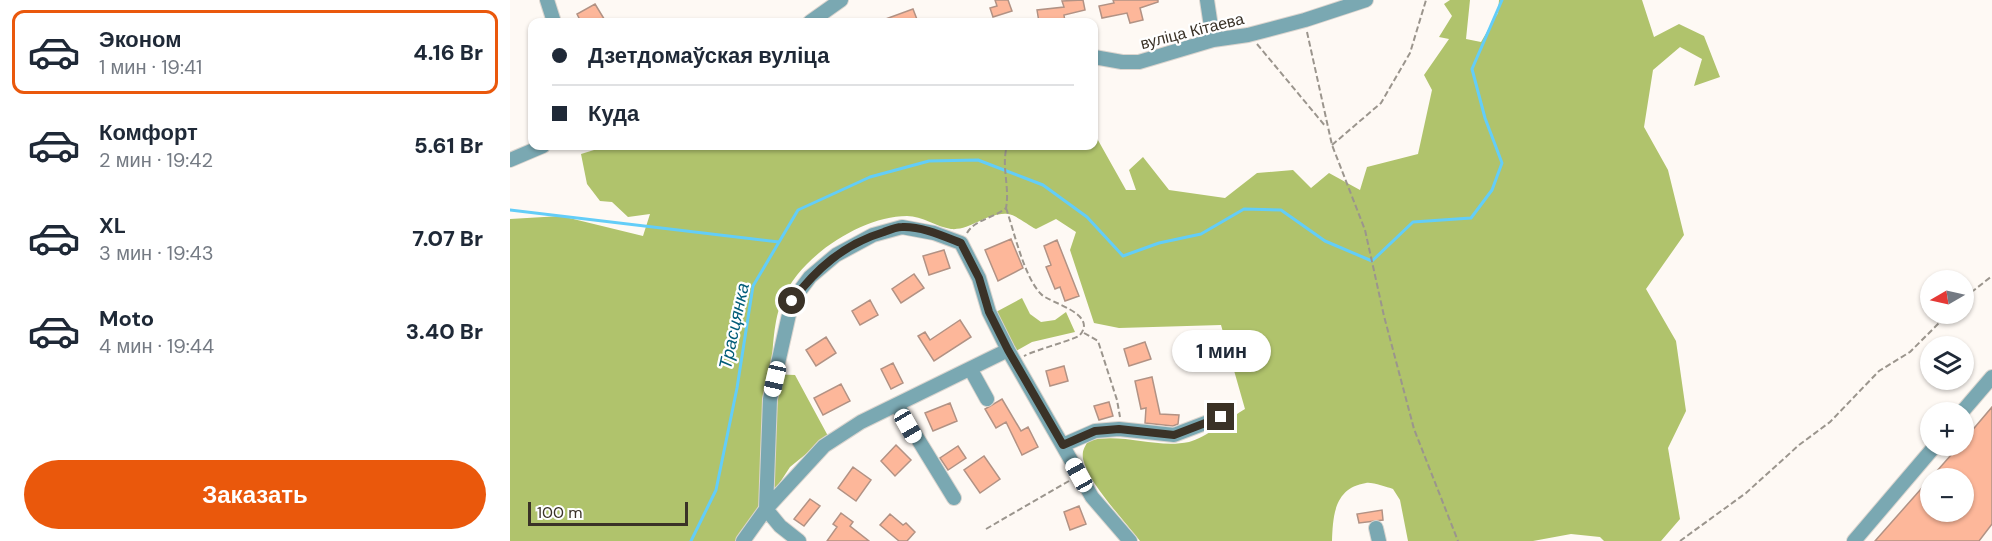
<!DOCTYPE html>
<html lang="ru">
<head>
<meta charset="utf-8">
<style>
	body { margin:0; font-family:"DM Sans",sans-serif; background:#f6f6f7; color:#1f2937; height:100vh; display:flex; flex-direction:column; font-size:22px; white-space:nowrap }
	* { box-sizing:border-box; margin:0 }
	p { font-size:20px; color:#747a83 }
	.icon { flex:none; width:33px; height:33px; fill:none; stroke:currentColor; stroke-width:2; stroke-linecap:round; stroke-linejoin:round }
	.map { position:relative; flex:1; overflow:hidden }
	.details { display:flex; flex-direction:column; background:#fff; width:510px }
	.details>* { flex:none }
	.guide { position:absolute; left:18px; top:18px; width:570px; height:132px; border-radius:12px; box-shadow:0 2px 4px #0004; display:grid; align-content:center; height:132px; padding:0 24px; background:#fff }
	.needle { width:39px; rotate:261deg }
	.fabs { position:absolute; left:1410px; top:270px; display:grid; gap:12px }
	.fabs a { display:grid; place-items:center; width:54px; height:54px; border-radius:50%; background:#fff; box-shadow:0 2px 4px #0004; font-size:30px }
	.scale { position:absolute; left:18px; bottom:15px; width:160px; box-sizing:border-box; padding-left:6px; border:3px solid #3a3227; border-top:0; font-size:16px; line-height:21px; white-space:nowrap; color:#3a3227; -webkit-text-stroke:4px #fff; paint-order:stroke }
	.end { position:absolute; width:27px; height:27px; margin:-14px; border:8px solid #3a3227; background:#fff; box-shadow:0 0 0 3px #fff }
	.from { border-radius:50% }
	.bubble { position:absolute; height:42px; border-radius:21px; background:#fff; box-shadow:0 2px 4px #0004; font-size:20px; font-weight:800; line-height:42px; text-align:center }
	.car { position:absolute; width:18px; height:36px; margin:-18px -9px; border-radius:8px; box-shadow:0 0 4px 2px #0007; background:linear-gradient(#fff 24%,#345 0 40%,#fff 0 76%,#345 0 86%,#fff 0) }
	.guide b { display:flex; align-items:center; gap:21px; height:57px; font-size:22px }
	.guide b+b { border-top:2px solid #e0e1e3 }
	.guide i { width:15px; height:15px; background:#1f2937 }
	ul { padding:10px 0 0; list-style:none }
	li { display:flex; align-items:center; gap:18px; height:84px; margin:0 12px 9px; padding:0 12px; border:3px solid transparent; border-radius:12px }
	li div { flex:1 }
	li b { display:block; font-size:22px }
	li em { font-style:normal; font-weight:800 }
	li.current { border-color:#ea580c }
	li>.icon { width:54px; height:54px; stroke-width:1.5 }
	.button { display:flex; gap:12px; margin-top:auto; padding:12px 24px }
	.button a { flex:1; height:69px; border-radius:36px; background:#ea580c; color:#fff; font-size:24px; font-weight:800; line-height:69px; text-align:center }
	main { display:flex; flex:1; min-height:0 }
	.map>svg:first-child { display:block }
	.forest { fill:#b0c36c }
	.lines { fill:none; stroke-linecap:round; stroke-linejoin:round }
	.stream { stroke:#63cdf8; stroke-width:3 }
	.building { fill:#fdb79a; stroke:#b29284; stroke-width:1.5; fill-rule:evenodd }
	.minor-casing { stroke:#dbd5cf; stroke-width:16 }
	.path { stroke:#9b958d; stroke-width:2; stroke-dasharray:6 3; stroke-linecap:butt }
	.minor { stroke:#7aa8b2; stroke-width:14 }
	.route { stroke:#3a3227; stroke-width:8 }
	.labels { text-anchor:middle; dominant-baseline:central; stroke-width:4.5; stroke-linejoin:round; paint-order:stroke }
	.street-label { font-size:16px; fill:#3a3227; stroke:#fff }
	.water-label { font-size:18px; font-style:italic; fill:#005c78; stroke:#fff }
</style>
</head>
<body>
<main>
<section class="details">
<ul>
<li class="current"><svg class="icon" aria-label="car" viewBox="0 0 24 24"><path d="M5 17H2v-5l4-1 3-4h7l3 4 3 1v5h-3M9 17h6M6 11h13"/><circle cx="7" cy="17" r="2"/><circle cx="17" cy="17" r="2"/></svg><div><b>Эконом</b><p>1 мин · 19:41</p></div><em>4.16 Br</em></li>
<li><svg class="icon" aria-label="car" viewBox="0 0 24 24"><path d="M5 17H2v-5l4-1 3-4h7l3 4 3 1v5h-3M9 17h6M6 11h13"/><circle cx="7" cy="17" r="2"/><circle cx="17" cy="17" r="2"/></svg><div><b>Комфорт</b><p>2 мин · 19:42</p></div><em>5.61 Br</em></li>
<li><svg class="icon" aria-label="car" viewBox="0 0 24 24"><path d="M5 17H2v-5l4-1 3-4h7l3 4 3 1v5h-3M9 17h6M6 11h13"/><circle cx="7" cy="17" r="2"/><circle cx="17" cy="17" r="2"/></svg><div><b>XL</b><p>3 мин · 19:43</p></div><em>7.07 Br</em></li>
<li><svg class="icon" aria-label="car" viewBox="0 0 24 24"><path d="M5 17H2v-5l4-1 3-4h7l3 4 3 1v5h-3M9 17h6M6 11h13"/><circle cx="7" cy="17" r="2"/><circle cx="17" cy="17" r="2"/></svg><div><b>Moto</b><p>4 мин · 19:44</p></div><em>3.40 Br</em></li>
</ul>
<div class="button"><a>Заказать</a></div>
</section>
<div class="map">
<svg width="1482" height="541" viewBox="0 0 1482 541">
	<rect width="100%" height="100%" fill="#fef9f4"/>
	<path class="forest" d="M940 0H960L956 39 971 42 988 13 989 0H1132L1144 37 1169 24 1194 36 1210 77 1184 86 1192 59 1170 47 1143 70 1134 127 1158 170 1174 235 1136 289 1166 341 1176 411 1158 448 1170 519 1151 541H1094L1090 537 1061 534 1023 541H898L890 500 883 489C876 487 863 482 856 483 824 488 823 516 822 541H630C614 520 579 484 573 459 572 451 574 448 578 441 612 432 645 449 679 442 695 438 720 418 735 409L711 325 609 328 584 323 560 250 566 232 546 219 526 229C518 225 506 215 498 214 477 212 460 231 441 229 427 227 412 216 397 216 352 216 291 256 273 298 263 320 263 350 261 374L285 375 318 436 280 467 265 490 261 471 252 470 249 506 229 541H0V219L51 216 133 236 140 214 118 217 102 202 90 201 77 184 71 154 97 146 116 148 118 146H584V133L616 190H626L619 170 633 157 659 190 715 198 747 173 783 170 801 188 819 173 850 190 857 167 908 154 922 90 914 75 939 39 929 37 942 16 934 4Z
		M512 298 520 314 531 322 545 320 556 312 565 332 522 342 506 351 486 312Z"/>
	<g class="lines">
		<path class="stream" d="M0 210 269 242
			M181 541 206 490 227 388 243 286 288 210 360 177 419 161 468 160 533 185 577 217 613 256 649 243 691 234 734 209 771 210 815 241 862 261 903 222 961 218 982 190 992 163 975 118 962 69 992 0"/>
	</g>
	<path class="building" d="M485 0H498L502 11 483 17 480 8 487 6Z
		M573 0 575 10 554 15 555 22H529L527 10 554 7 552 1Z
		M603 0H648V2L630 8 633 20 620 23 617 13 592 18 589 6 604 3Z
		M85 4 96 22H71L67 14Z
		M403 9 408 22H370V21Z
		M501 239 513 268 488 281 475 250Z
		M547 240 569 296 555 301 550 287 545 289 536 267 541 265 534 246Z
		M434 250 440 268 419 275 413 256Z
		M404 274 414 288 391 303 382 289Z
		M360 300 368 315 350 325 342 311Z
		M450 320 461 337 424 361 408 336 415 332 420 340Z
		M316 337 326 353 306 366 296 350Z
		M635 342 641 359 619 366 614 349Z
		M383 363 393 383 381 389 371 369Z
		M554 366 558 381 540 386 536 371Z
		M642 377 650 414 669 415 668 424 663 426 635 423 636 408 631 409 625 381Z
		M331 384 340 401 313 415 304 398Z
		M492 399 511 431 518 427 528 447 512 455 496 422 486 428 475 409Z
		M599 402 603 416 589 420 584 406Z
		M440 403 447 421 423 431 415 413Z
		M1482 407V524L1469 541H1365L1449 446H1454V440ZM1420 478H1454V512H1420Z
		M386 445 401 460 385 476 371 461Z
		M448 446 456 458 438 470 430 458Z
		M474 456 490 479 470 493 454 470Z
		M343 467 361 480 346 501 328 488Z
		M300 499 310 506 294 526 284 519Z
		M569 506 576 524 560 530 554 512Z
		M872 510 873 520 849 523 847 514Z
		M331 513 343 522 340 526 359 541H317L327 527 323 524Z
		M380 514 393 525 396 523 405 532 397 541H389L370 525Z"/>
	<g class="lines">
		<g class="minor-casing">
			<path id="minor" d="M37 0 44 22
				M697 0 703 40
				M300 22 331 0
				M584 57 612 62H629L703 40 738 35 795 20 856 0
				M0 160 33 146
				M461 370 477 399
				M387 405 444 498
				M1452 412 1482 377
				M553 445 585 431 609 429 664 435 711 417
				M866 528 869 541
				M233 541 256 509 260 399 282 301 300 277 326 255 363 235 392 227 424 233 451 243 469 278 479 312 498 350 582 497 620 541
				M289 541 270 526 256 509 314 446 351 422 498 350
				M1344 541 1425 446"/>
		</g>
		<path class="path" d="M797 32 822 145 855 230 874 316 904 429 948 541
			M747 44 816 127
			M822 145 871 103 900 53 916 0
			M496 208C504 231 514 277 531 294 539 303 588 313 570 335 567 339 525 350 514 356
			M457 233C464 220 484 218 496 208 500 187 491 166 497 146
			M1454 298 1482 276
			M574 333 588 341 607 400 610 417
			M476 529 559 481
			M1170 541 1236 493 1289 445 1320 422 1369 371 1400 352 1438 314"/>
		<use href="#minor" class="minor"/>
	</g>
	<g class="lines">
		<path class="route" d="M282 301C306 269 334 244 374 232 379 230 386 227 392 227 411 226 433 236 451 243L469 278 479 312 498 350 553 445 585 431 609 429 664 435 711 417"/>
	</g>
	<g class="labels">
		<g class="street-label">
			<text transform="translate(682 31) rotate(-14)">вуліца Кітаева</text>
		</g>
		<g class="water-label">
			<text transform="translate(224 326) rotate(-78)">Трасцянка</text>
		</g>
	</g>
</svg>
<div class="fabs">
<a><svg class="needle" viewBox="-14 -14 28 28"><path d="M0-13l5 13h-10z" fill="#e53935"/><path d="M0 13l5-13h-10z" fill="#747a83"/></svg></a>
<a><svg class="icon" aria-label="layers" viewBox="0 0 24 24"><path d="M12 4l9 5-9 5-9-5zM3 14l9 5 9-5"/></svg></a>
<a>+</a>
<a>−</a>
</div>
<div class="scale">100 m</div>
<i class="end from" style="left:282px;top:301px"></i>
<i class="end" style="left:711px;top:417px"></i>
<div class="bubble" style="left:662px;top:330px;width:99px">1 мин</div>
<i class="car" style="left:265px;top:379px;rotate:193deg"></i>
<i class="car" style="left:398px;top:426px;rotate:150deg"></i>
<i class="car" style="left:569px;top:475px;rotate:331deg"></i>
<div class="guide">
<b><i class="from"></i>Дзетдомаўская вуліца</b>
<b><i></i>Куда</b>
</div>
</div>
</main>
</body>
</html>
